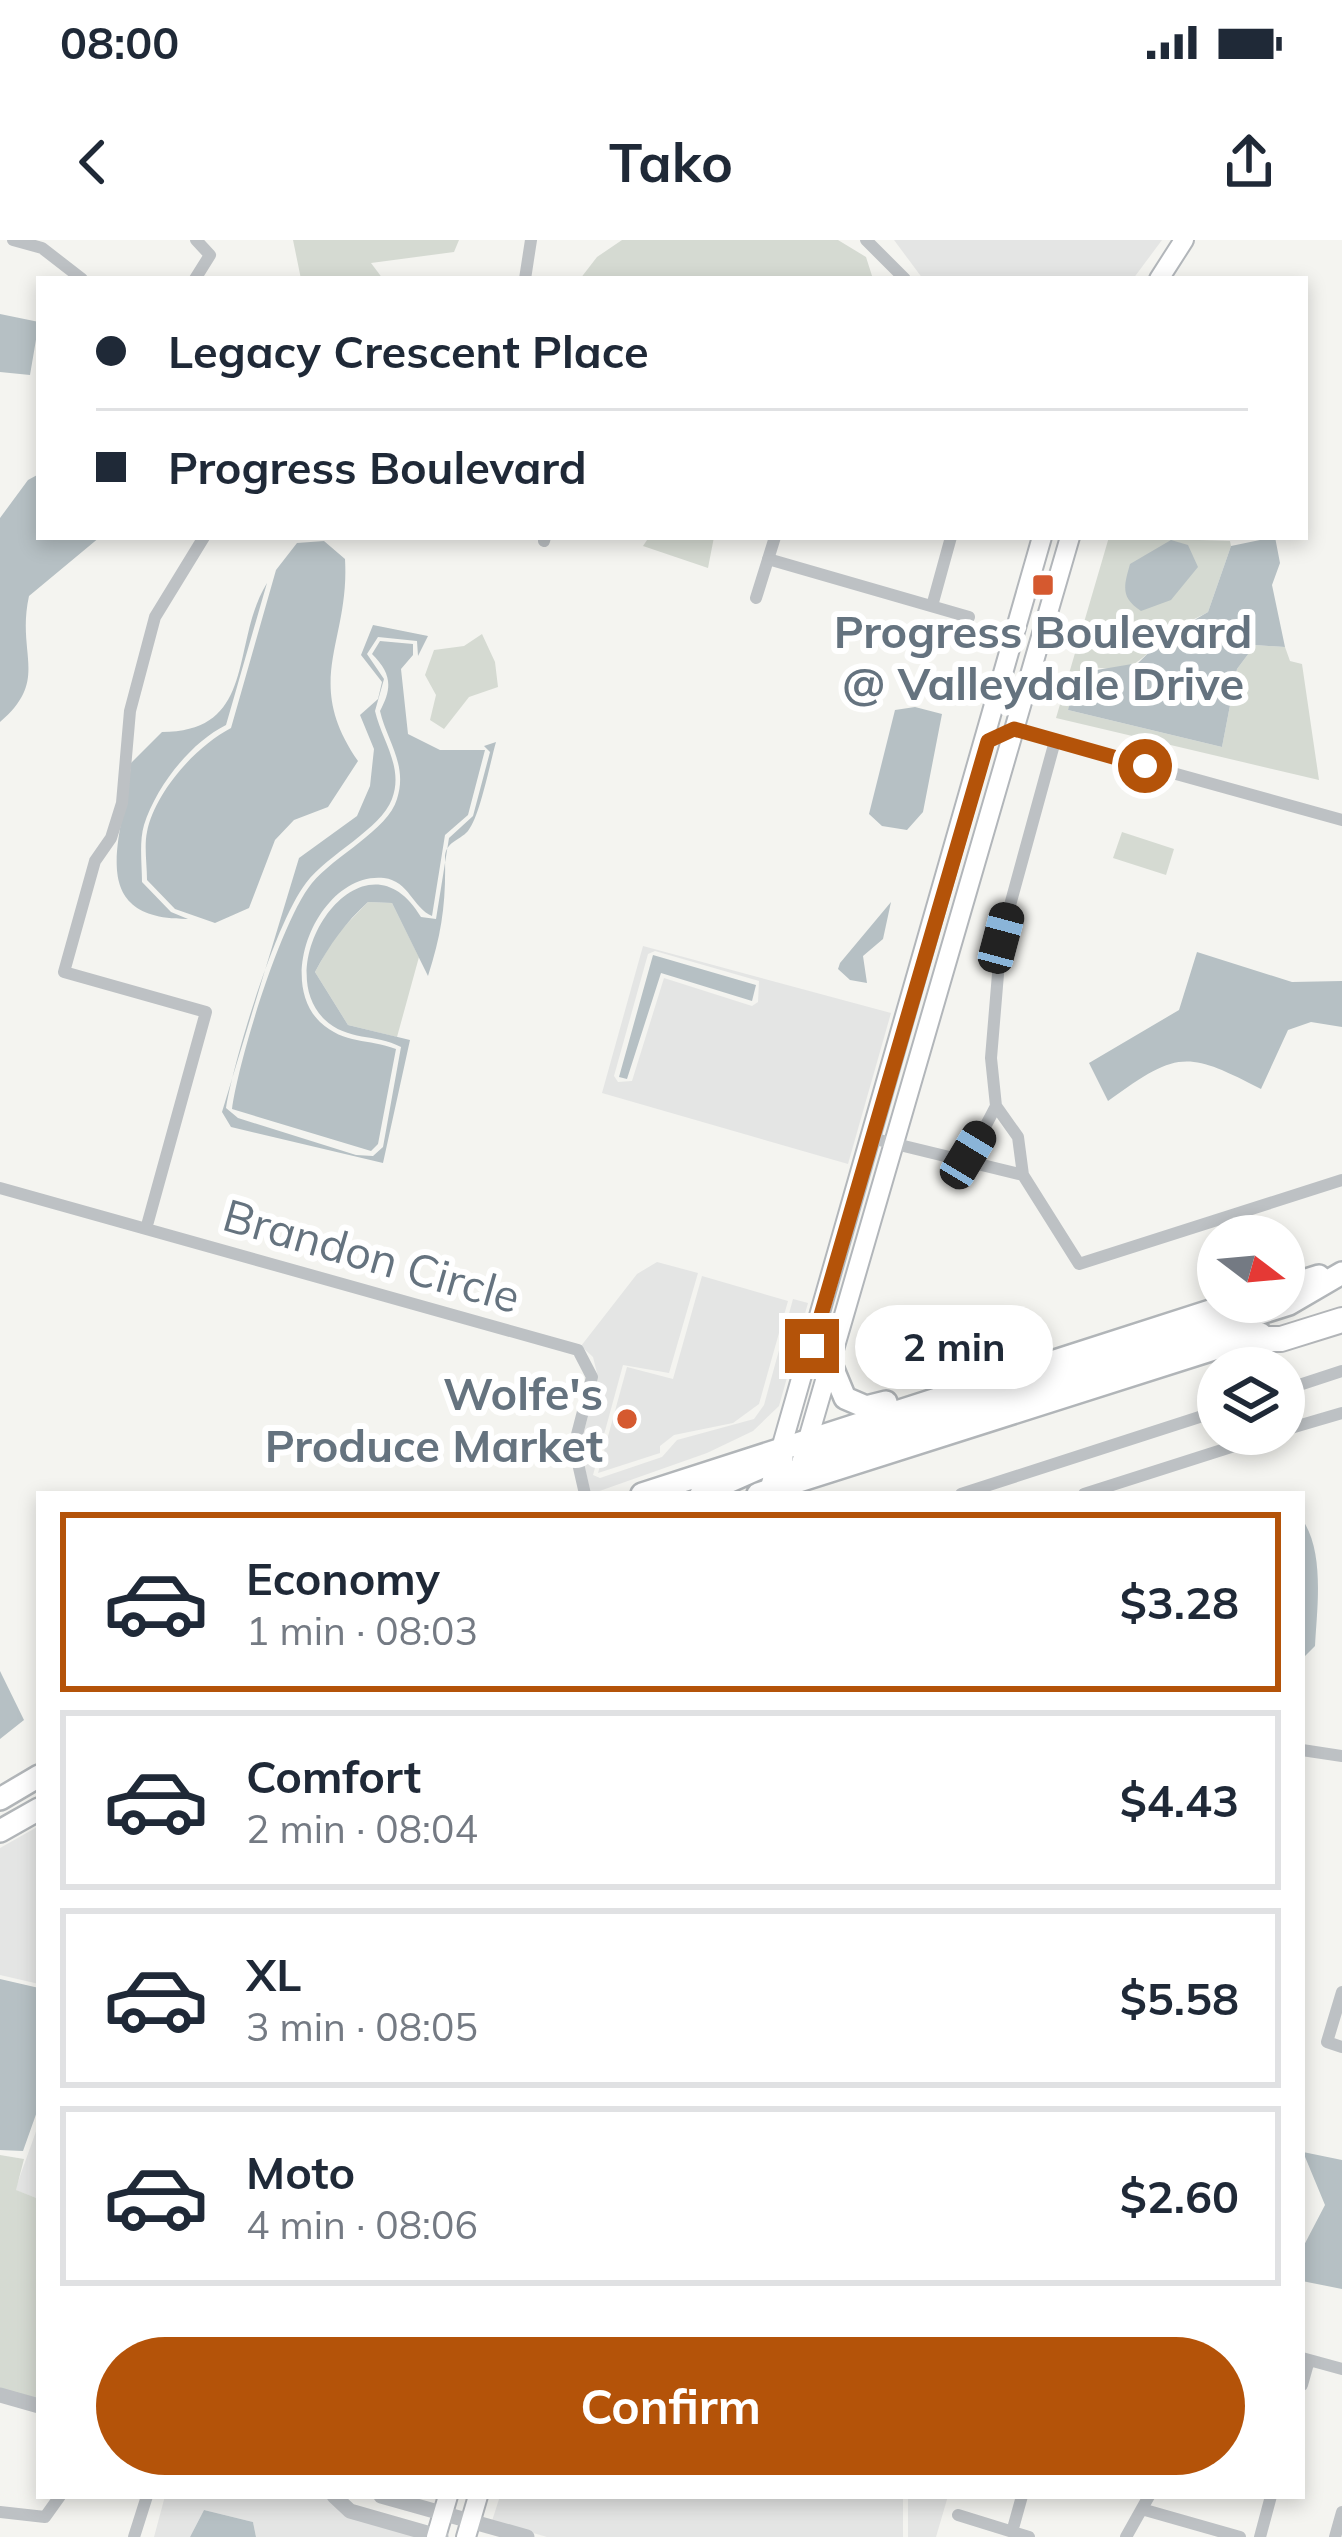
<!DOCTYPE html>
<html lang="en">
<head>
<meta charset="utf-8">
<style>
	body { margin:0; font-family:Mulish,sans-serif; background:#f2f2f3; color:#1f2937; height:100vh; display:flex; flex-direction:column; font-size:45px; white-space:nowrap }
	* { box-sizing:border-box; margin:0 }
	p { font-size:39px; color:#747a83 }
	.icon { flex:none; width:66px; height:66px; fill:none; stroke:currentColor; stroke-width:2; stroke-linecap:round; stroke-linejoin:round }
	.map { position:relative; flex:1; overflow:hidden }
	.drawer { position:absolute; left:36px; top:1251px; width:1269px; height:1008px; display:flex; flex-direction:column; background:#fff; border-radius:0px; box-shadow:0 6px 18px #0003 }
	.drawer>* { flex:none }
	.banner { position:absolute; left:36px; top:36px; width:1272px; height:264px; border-radius:0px; box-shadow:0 6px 18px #0003; display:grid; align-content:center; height:264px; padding:0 60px; background:#fff }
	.needle { width:78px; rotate:106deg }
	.fabs { position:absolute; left:1197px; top:975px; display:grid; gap:24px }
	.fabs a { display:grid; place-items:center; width:108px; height:108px; border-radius:50%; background:#fff; box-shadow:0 6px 18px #0003; font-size:60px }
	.end { position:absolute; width:54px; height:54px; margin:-27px; border:15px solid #b45309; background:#fff; box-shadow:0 0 0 6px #fff }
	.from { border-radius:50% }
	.bubble { position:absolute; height:84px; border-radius:42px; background:#fff; box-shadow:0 6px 18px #0003; font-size:39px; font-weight:700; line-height:84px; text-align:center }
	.car { position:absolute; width:36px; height:72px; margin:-36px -18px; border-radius:15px; box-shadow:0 0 9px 3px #0007; background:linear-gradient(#222 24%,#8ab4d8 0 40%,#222 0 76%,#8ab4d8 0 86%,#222 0) }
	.banner b { display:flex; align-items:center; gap:42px; height:114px; font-size:45px }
	.banner b+b { border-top:3px solid #e0e1e3 }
	.banner i { width:30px; height:30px; background:#1f2937 }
	ul { padding:21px 0 0; list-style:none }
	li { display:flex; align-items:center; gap:36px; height:180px; margin:0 24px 18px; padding:0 36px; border:6px solid #e0e1e3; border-radius:0px }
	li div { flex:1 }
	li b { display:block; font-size:45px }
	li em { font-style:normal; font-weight:700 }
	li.selected { border-color:#b45309 }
	li>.icon { width:108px; height:108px; stroke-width:1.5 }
	.button { display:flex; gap:24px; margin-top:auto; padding:24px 60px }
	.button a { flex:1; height:138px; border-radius:72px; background:#b45309; color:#fff; font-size:48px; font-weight:700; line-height:138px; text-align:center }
	.status { display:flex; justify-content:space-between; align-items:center; height:84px; padding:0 60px; background:#fff; direction:ltr }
	.status svg { height:33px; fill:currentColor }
	header { display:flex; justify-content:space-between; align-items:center; height:156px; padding:0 60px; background:#fff; font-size:54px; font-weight:700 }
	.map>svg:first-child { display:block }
	.built { fill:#e4e5e4; fill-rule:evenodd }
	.green { fill:#d5dad2 }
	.water { fill:#b6c0c4 }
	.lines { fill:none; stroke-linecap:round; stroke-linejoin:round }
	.secondary-casing { stroke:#b2b6ba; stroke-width:22 }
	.primary-casing { stroke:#b1b5b8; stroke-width:26 }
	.motorway-casing { stroke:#b2b5b8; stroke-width:28 }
	.minor { stroke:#bdc1c4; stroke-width:12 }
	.tertiary { stroke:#bdc1c4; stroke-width:15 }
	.secondary { stroke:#fff; stroke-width:18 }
	.primary { stroke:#fff; stroke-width:21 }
	.motorway { stroke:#fff; stroke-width:24 }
	.route { stroke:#b45309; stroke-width:15 }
	.poi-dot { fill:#d5592f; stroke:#fff; stroke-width:4.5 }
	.labels { text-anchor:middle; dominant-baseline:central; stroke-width:12; stroke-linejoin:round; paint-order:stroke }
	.poi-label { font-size:45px; font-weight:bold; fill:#65737f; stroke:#fff }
	.street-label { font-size:45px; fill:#65737f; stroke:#fff }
</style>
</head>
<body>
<div class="status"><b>08:00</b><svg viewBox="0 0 49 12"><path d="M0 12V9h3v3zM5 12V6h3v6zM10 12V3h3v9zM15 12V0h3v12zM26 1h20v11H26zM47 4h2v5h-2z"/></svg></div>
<header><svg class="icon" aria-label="back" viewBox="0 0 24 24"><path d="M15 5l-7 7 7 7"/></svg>Tako<svg class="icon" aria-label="share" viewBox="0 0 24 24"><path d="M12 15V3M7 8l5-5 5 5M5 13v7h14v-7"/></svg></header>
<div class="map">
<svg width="1342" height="2297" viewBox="0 0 1342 2297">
	<rect width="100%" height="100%" fill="#f4f4f0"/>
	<path class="built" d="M894 0H1162L1133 39H923Z
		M643 706 891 773 848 924 602 853ZM655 711 759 741 758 762 752 766 664 738 632 841 618 842 614 836 648 714Z
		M657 1022 698 1033 669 1133 623 1125 593 1235 600 1238 662 1217 677 1200 754 1179 764 1165 793 1059 808 1063 779 1166 753 1191 707 1213 591 1254 580 1207 598 1137 593 1117 581 1106 637 1034Z
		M702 1036 788 1061 759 1164 733 1183 674 1195 660 1206V1213L598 1233 627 1127 673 1139Z
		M39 1586V1744L0 1735V1608Z
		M39 1883 36 1922 39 1959 15 1950Z
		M165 2256H326L345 2274 417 2297H256L253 2282 204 2270 190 2297H154Z
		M500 2256H903V2297H547L492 2281Z
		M908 2256H948L936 2297H908Z"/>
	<path class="green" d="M293 0H459L454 12 371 23 383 39H301Z
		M622 0H838L866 17 873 39H580L597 17Z
		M649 297H714L708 328 643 306Z
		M1109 297 1230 301 1231 306 1208 372C1195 379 1179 386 1167 396 1138 420 1136 434 1093 427L1068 470 1222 507 1237 429 1255 405 1285 407 1290 421 1302 424 1319 540 1056 478Z
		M482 394 495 422 498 447 469 457 444 489 430 480 436 455 425 435 434 410 464 406Z
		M1122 592 1174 609 1166 635 1113 618Z
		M368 662 392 663 419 717 397 797 348 785 315 732 335 696Z
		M0 1915 24 1919 16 1950 39 1959V2160L0 2150Z"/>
	<path class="water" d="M0 74 39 82 30 135 0 132Z
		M39 234V297H100L29 356C16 415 50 439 0 482V278L28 240Z
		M1275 297 1280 323 1272 345 1285 407 1255 405 1237 429 1222 507 1068 470 1079 433 1138 423 1165 397 1208 372 1231 306Z
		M1171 300 1188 305 1198 327 1171 360 1141 371C1120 357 1124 346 1130 324Z
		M324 301 345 319C350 403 302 440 358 521L328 567 294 580 275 600 249 668 215 683 175 669 147 640C147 625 144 606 147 592 155 552 196 506 231 488L276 330 297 303Z
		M267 343 226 485C190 503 156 547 144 585 139 602 142 624 142 642L171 672 188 679C79 680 126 589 131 523L162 492C258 492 230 403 267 343Z
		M373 385 428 396 418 416 417 401 378 397 367 414 384 439 375 471C382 501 404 527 392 559 381 589 328 614 306 643 275 684 235 815 226 868L238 878 356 915 373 916 383 907 401 807C375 793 348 802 324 779 267 722 364 581 421 677L436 679 449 598 473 576 490 512 484 506 496 502C490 523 480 576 468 591 459 601 445 602 445 618 446 662 442 693 428 736L392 663 368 662C345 683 330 704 315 732L348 785 410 800 383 923 231 887 222 872 299 618 357 576 370 546 374 509 360 475 378 459 382 442 361 415Z
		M380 401 413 404V415L401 429 408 494 440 510H485L468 575 445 595 432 676C413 668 409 641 384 638 322 631 274 737 320 782 345 805 368 798 396 809L378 904 371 911 232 869C239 818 281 681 312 643 334 616 388 590 397 559 408 525 387 501 380 471 393 447 391 433 372 414Z
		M915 467 942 474 923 572 907 590 882 586 869 574 895 470Z
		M891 662 883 699 863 716 867 743 850 740 838 729 840 723Z
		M1197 712 1292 742 1342 741V787L1311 782 1288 790 1261 849C1186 810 1177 811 1108 861L1089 823 1179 770Z
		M653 715 756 745 752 761 661 733 627 839 619 837Z
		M1302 1279C1325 1312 1317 1368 1315 1406L1302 1419Z
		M0 1431 24 1480 0 1499Z
		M0 1739 39 1748V1866L23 1911 0 1910Z
		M1303 1912 1342 1920V2049L1302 2041V2009L1325 1965Z
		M204 2270 253 2282 256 2297H190Z"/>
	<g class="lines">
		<g class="secondary-casing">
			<path id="secondary" d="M1159 39 1184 0
				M797 1237 1070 297
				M768 1254 1042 297
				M436 2297 448 2256
				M466 2297 478 2256"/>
		</g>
		<g class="primary-casing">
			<path id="primary" d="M1284 1047 1319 1036
				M830 1122 845 1158 866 1167 886 1162
				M642 1254 1238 1062
				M701 1254 782 1218
				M758 1254 1261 1094
				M773 1254 794 1232 845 1205 1289 1064 1342 1033
				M0 1559 39 1536
				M0 1591 39 1569"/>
		</g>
		<g class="motorway-casing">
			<path id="motorway" d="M1246 1099H1281L1342 1080"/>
		</g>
		<path class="minor" d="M13 0 42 8 82 39
			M866 0 905 39
			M195 39 210 15 196 0
			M525 39 531 0
			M544 301 545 297
			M768 319 969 377
			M756 358 775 297
			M932 366 951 297
			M1014 489 1342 580
			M1055 501 1001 698 991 818 996 866 1018 897 1023 935 1079 1024 1342 940
			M871 898 1023 935
			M966 923 996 866
			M0 948 578 1110 592 1137 574 1206 585 1254
			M146 989 206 772 64 732 95 621 111 598 122 563 130 471 155 377 204 297
			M1284 1150 1342 1131
			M1284 1190 1342 1173
			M961 1254 1218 1171
			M1084 1254 1272 1194
			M1302 1510 1342 1516
			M1342 1752 1327 1802 1342 1807
			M1302 2118 1342 2129
			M1302 2145 1309 2120
			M1145 2270 1240 2297
			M0 2272 45 2277 60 2256
			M958 2275 1029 2297
			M1012 2292 1022 2256
			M134 2297 147 2256
			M1126 2297 1149 2256
			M1260 2297 1271 2256
			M1335 2297 1342 2272"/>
		<path class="tertiary" d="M0 2155 39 2166
			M334 2256 350 2271 441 2297
			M381 2256 527 2297"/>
		<use href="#secondary" class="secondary"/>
		<use href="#primary" class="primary"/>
		<use href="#motorway" class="motorway"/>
	</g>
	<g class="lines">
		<path class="route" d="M812 1106 988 501 1014 489 1145 526"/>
	</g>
	<g class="poi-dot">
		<rect x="1031" y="333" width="24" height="24" rx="6"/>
		<circle cx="627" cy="1179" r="12"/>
	</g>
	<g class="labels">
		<g class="poi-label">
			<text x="1043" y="391">Progress Boulevard<tspan x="1043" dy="52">@ Valleydale Drive</tspan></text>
			<text x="603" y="1153" text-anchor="end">Wolfe's<tspan x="603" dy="52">Produce Market</tspan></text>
		</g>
		<g class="street-label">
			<text transform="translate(372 1015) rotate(16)">Brandon Circle</text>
		</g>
	</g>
</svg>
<div class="fabs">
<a><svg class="needle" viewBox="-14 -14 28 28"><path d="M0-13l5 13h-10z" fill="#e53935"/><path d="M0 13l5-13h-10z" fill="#747a83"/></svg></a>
<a><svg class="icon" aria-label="layers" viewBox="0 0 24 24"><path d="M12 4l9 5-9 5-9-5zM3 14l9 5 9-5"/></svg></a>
</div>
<i class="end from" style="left:1145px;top:526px"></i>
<i class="end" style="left:812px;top:1106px"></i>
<div class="bubble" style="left:855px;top:1065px;width:198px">2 min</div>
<i class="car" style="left:1001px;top:698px;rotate:15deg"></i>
<i class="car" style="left:968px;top:915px;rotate:31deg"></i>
<div class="banner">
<b><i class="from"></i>Legacy Crescent Place</b>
<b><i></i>Progress Boulevard</b>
</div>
<section class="drawer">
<ul>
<li class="selected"><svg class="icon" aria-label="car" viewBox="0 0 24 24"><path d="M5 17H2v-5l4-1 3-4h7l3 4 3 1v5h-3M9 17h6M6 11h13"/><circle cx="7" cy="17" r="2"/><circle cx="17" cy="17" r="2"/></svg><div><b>Economy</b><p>1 min · 08:03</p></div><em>$3.28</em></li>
<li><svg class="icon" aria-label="car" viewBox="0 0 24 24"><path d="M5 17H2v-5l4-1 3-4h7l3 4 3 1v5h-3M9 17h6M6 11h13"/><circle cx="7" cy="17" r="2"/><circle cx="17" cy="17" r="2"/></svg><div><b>Comfort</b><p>2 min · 08:04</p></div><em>$4.43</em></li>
<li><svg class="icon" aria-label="car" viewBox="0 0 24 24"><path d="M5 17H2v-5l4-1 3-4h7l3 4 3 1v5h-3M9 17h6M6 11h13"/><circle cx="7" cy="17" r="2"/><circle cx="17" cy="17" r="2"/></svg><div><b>XL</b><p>3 min · 08:05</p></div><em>$5.58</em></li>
<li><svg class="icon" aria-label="car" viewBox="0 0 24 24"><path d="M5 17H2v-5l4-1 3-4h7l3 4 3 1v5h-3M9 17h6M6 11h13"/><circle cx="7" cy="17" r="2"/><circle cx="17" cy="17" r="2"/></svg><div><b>Moto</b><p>4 min · 08:06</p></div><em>$2.60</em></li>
</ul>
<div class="button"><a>Confirm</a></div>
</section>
</div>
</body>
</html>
